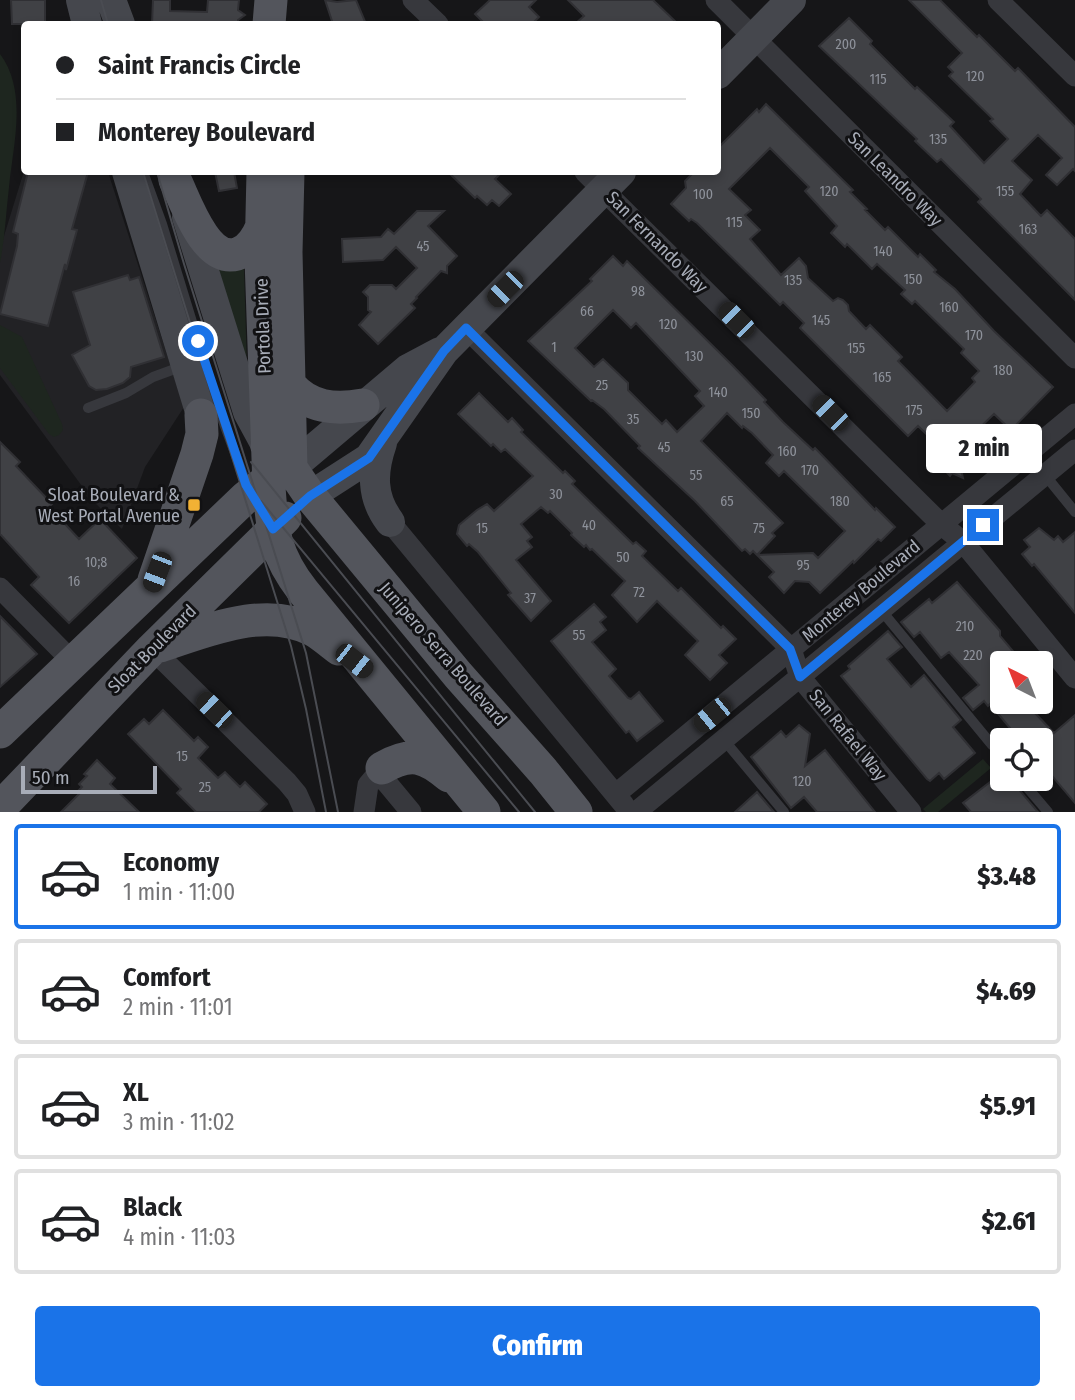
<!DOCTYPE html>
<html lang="en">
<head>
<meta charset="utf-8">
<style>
	body { margin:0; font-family:"Fira Sans Condensed",sans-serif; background:#f2f2f2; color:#202124; height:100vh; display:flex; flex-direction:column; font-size:26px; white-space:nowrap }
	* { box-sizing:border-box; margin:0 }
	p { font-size:23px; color:#757577 }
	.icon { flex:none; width:38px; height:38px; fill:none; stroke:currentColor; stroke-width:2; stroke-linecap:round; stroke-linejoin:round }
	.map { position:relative; height:812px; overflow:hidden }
	.side { display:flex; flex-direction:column; background:#fff; flex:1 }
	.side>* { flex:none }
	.top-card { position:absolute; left:21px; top:21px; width:700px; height:154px; border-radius:7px; box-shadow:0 4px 10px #0003; display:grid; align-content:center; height:154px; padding:0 35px; background:#fff }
	.needle { width:46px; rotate:318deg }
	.buttons { position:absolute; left:990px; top:651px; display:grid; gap:14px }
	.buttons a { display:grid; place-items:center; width:63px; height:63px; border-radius:7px; background:#fff; box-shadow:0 4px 10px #0003; font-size:35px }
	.scale { position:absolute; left:21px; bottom:18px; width:136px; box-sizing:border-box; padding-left:7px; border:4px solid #a8adb8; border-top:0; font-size:19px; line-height:24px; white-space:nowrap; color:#a8adb8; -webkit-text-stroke:5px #111113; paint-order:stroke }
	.end { position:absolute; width:32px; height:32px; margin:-16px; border:9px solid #1a73e8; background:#fff; box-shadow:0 0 0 4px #fff }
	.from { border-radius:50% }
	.bubble { position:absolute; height:49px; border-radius:7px; background:#fff; box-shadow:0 4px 10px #0003; font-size:23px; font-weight:800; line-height:49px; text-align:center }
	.car { position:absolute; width:21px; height:42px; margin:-21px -10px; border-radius:9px; box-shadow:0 0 5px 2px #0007; background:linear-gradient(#222 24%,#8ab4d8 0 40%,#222 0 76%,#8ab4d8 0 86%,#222 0) }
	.top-card b { display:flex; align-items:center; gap:24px; height:66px; font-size:26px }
	.top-card b+b { border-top:2px solid #e0e0e0 }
	.top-card i { width:18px; height:18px; background:#202124 }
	ul { padding:12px 0 0; list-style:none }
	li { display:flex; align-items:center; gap:21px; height:105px; margin:0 14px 10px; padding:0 21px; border:4px solid #e0e0e0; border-radius:7px }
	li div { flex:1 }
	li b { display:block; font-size:26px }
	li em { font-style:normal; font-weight:800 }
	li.selected { border-color:#1a73e8 }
	li>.icon { width:63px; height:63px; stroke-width:1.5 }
	.button { display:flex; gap:14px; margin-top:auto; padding:14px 35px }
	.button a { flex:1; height:80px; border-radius:7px; background:#1a73e8; color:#fff; font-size:28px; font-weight:800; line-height:80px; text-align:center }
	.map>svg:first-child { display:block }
	.built { fill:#222225 }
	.green { fill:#1e261f }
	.building { fill:#404145; stroke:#303034; stroke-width:2; fill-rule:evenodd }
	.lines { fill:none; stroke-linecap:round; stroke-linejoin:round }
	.lane { stroke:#37383d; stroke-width:10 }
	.street { stroke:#37383d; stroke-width:21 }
	.secondary { stroke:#45474d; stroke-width:30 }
	.primary { stroke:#53555c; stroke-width:33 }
	.tram { stroke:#4a4c52; stroke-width:2 }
	.route { stroke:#1a73e8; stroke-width:9 }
	.poi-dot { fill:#f2b134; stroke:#111113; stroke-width:2.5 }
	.labels { text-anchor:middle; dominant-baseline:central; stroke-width:6; stroke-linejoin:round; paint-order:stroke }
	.number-label { font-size:14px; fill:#8e929b }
	.street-label { font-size:18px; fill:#a8adb8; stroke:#111113 }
	.poi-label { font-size:18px; fill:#a8adb8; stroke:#111113; text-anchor:end }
</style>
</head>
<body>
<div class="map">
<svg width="1075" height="812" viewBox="0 0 1075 812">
	<rect width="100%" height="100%" fill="#161618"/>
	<path class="built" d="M24 171 108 172 184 407 145 467 122 529 93 501 0 375V249Z"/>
	<path class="green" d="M0 54C28 91 13 146 9 187 6 212 5 238 0 263Z
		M244 269 247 369 219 270Z
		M0 325 22 337 62 424 63 430 59 435 54 437 49 434 0 368Z
		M983 759 991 768 938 812H926L923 809Z"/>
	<path class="building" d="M11 0H45V24H12Z
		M153 0H170V11L207 12 208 0H239L238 10 245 15 238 20V24H152Z
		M325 0 337 2 356 0 366 24H333Z
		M490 0H536L529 7 539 17 532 24H485L475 14Z
		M568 0H653L678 24H575L584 16Z
		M909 0H940L977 37 979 35 1015 71 1018 68 1075 127V171L1073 169 1057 185 1046 175 1062 158 1038 135 1012 161 1032 180 1020 194 1041 216 1047 210 1075 239V300L978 202 981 199 941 159 937 162 915 141 917 139 819 46 849 18 872 41 870 44 915 89 917 87 954 122 950 126 984 163 1008 139 990 121 993 119 949 76 953 72 948 67 962 53Z
		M766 104 853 190 850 192 867 209 865 210 885 230 888 227 918 257 920 254 936 270 934 272 955 289 994 331 1053 387 1011 430 994 414 970 437 977 445 960 465 963 478 952 473 950 476 936 461 945 452 918 426 908 436 800 328 804 323 783 302 780 305 697 223 691 219 689 221 671 204 686 188 685 181 694 172H718V148L757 109 759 112ZM770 148 809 187 805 191 837 226 831 233 845 247 847 244 872 269 877 264 905 290 901 294 912 304 915 301 964 349 961 353 979 371 972 378 975 382 947 411 898 361 902 357 870 325 866 329 849 311 848 305 843 300 838 298 833 301 808 278 806 266 799 258 781 275 750 239 760 230 745 215 751 210 729 189Z
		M28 172H88L72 229 77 230 66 270 65 264 48 326 0 314 17 246 18 234 13 232Z
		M215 172H234L237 188 219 191Z
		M448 172H502L495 179 511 194 499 206 492 200 487 205 477 196 475 198Z
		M417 211H444L428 226 457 256 447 266V273L441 271 416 297 417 298 411 304 415 308 378 344 359 325 371 312 368 310V297L363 292 370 285H392L396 289 417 268 396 247 383 260 343 262 342 239 381 237 388 229 394 234Z
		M613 256 623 266 627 261 732 365 766 400 764 402 783 422 813 450 815 448 875 510 876 508 895 527 881 541 878 539 854 563 853 561 820 593 809 582 795 581 784 593 769 577 774 572 757 555 813 553 818 558 845 531 784 471 779 476 766 463 773 455 752 433 743 426 742 428 727 413 701 441 783 523 772 533 775 536 757 555 753 551 750 554 745 549 742 551 695 501 638 448 640 446 604 409 592 400 591 401 528 341 592 281 590 279ZM613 310 631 328 636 323 700 391 695 396 704 406 677 432 666 420 662 424 628 390V383L603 359 594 367 575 348Z
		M128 275 130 280 139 277 164 357 131 367 130 377 123 383 107 389 96 390 89 386 72 355 90 345 73 292Z
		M479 393 508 422 512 418 523 430 521 432 563 473 565 471 575 481 572 484 633 544 636 542 646 551 642 556 678 591 681 588 721 628 723 626 736 639 719 655 727 663 710 680 685 655 698 641 657 601 637 622 612 595 625 581 592 549 590 550 586 545 584 547 571 535 572 533 550 511 548 513 541 507 521 524 532 537 527 541 532 547 516 560 551 601 531 621 508 595 511 593 478 552 469 544 467 546 457 534 459 525 477 510 487 504 494 511 533 476 505 449 501 452 493 444 491 446 458 414Z
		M0 442 20 462 16 466 52 504 49 507 79 539 100 519 137 558 69 623 31 585 39 577 0 534Z
		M1039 528 1054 540 1058 536 1063 542 1075 532V613L1034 564 1032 566 1022 554 1030 547 1024 540Z
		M957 582 1000 631V636L1023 663H1003V702H1047L1034 712 1054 733 1075 715V803L1041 763V740H1020L990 704 988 706 984 701 973 710 963 698 979 685 949 652 941 658 920 632 914 637 901 622 929 599 932 603Z
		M594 604 606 617 600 622 606 630 592 642 616 669 609 676 628 698 631 699 639 692 663 721 637 741 629 731 626 733 551 641Z
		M0 616 37 654 0 687Z
		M888 631 902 647 887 659 911 687 924 675 961 720 953 727 975 753 944 779 939 773 930 781 927 779 841 676 850 669 848 666Z
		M163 710 194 741 198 737 208 747 198 758 218 778 225 772 240 787 245 782 267 804 259 812H196L177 793 181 789 128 734 144 719 149 724Z
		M799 725 810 734 805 766 825 750 875 812H817L804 797 791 808 751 757 781 731 786 737Z
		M97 760 115 778 110 784 139 812H61L80 793 78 791 82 787 79 784 87 776 84 774Z
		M994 779H1010L1038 812H971L963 803Z
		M757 792 774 812H735Z"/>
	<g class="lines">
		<path class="lane" d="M143 172 162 224 219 410 249 491
			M88 408 126 393 153 377 183 366
			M1045 475 1075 512
			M881 610 992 745
			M724 740 784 812
			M1020 779 1048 812"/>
		<path class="street" d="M413 0 438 24
			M716 0 1075 358
			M998 0 1075 76
			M585 172 942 525 963 542 1075 678
			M466 328 791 649 800 677 911 812
			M390 522 624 805
			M0 588 73 662
			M152 649 287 782 297 794 305 812
			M377 771 411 812
			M616 794 1075 414
			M364 812 368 785 382 768
			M636 812 1075 450"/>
		<path class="secondary" d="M81 0 87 24
			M111 0 120 24
			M718 74 791 0
			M127 172 201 415
			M187 217 248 412 267 447
			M382 443C372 472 371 497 390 522
			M291 468 408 369 440 352
			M310 496 369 458 444 351 621 172"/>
		<path class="primary" d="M269 24 271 0
			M263 172 261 259 269 487C272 531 275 555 303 591L484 812
			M288 172 286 252 291 468
			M175 180C186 202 205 263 237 254 250 250 257 238 262 226
			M290 385C309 408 335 410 363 405
			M267 447 291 468 310 496 458 675 543 771 576 812
			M154 580 197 454 202 434 201 415
			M160 646C207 631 264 605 313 630 322 635 331 643 339 649
			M0 732 245 498 265 482 283 472
			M382 768C411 751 425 756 449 776
			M0 808 152 649 285 518"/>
		<path class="tram" d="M101 0 108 24
			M143 172 291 646 306 709 326 812
			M157 172 184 264 306 653 338 812
			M251 462 535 812
			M261 501 519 812"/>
	</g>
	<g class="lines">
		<path class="route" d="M198 341 246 485 273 529 310 496 369 458 444 351 466 328 790 649 800 677 983 525"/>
	</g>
	<rect class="poi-dot" x="187" y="498" width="14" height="14" rx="3.5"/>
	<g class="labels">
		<g class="number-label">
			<text x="846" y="44">200</text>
			<text x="975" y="76">120</text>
			<text x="878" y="79">115</text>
			<text x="938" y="139">135</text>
			<text x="829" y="191">120</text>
			<text x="1005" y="191">155</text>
			<text x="703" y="194">100</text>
			<text x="734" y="222">115</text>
			<text x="1028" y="229">163</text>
			<text x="423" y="246">45</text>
			<text x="883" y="251">140</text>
			<text x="913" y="279">150</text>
			<text x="793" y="280">135</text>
			<text x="638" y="291">98</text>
			<text x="949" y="307">160</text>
			<text x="587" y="311">66</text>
			<text x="821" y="320">145</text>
			<text x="668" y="324">120</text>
			<text x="974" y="335">170</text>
			<text x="554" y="347">1</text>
			<text x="856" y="348">155</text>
			<text x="694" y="356">130</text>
			<text x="1003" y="370">180</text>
			<text x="882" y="377">165</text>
			<text x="602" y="385">25</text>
			<text x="718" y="392">140</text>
			<text x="914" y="410">175</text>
			<text x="751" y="413">150</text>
			<text x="633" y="419">35</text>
			<text x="664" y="447">45</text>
			<text x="787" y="451">160</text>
			<text x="810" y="470">170</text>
			<text x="696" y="475">55</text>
			<text x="556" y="494">30</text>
			<text x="727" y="501">65</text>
			<text x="840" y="501">180</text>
			<text x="589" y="525">40</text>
			<text x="482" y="528">15</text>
			<text x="759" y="528">75</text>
			<text x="623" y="557">50</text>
			<text x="96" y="562">10;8</text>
			<text x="803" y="565">95</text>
			<text x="74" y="581">16</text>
			<text x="639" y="592">72</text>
			<text x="530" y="598">37</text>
			<text x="965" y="626">210</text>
			<text x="579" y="635">55</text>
			<text x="973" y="655">220</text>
			<text x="182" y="756">15</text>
			<text x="802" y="781">120</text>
			<text x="205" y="787">25</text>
		</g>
		<g class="street-label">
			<text transform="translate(895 179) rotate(45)">San Leandro Way</text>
			<text transform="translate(657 242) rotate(45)">San Fernando Way</text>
			<text transform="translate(263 326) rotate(-92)">Portola Drive</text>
			<text transform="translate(861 591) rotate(-40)">Monterey Boulevard</text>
			<text transform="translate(152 649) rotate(-45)">Sloat Boulevard</text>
			<text transform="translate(443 654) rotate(49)">Junipero Serra Boulevard</text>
			<text transform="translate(848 735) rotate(51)">San Rafael Way</text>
		</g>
		<g class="poi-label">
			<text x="180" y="495">Sloat Boulevard &amp;<tspan x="180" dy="21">West Portal Avenue</tspan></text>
		</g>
	</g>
</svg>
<div class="buttons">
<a><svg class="needle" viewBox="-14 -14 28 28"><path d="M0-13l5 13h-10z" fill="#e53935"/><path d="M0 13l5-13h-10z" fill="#757577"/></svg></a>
<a><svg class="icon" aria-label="locate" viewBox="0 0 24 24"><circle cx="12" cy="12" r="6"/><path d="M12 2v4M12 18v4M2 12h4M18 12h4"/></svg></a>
</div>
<div class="scale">50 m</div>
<i class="end from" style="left:198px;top:341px"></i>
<i class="end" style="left:983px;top:525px"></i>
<div class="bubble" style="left:926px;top:424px;width:116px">2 min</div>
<i class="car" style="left:505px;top:289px;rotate:225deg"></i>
<i class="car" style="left:736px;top:320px;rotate:315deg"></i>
<i class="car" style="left:830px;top:413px;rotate:315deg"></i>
<i class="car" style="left:157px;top:572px;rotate:201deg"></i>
<i class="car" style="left:354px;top:661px;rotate:128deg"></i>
<i class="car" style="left:214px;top:710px;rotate:314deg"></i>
<i class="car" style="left:712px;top:715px;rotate:231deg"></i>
<div class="top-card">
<b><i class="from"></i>Saint Francis Circle</b>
<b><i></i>Monterey Boulevard</b>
</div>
</div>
<section class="side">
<ul>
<li class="selected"><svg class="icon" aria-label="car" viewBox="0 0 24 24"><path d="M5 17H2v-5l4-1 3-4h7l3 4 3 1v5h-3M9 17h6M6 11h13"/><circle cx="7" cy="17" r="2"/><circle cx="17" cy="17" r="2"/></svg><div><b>Economy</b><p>1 min · 11:00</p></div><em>$3.48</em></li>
<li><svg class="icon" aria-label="car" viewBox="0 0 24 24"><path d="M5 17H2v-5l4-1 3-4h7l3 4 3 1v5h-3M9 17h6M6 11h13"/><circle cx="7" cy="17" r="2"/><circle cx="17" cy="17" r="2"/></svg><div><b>Comfort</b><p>2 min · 11:01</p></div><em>$4.69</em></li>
<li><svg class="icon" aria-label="car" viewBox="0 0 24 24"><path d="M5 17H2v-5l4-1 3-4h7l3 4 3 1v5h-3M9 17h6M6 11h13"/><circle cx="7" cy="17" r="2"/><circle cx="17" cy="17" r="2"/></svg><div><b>XL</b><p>3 min · 11:02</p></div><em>$5.91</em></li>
<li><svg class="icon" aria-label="car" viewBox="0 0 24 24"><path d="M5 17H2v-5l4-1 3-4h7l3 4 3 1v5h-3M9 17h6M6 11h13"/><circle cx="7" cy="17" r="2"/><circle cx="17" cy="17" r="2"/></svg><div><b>Black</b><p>4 min · 11:03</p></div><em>$2.61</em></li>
</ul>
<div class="button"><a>Confirm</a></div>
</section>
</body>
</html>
